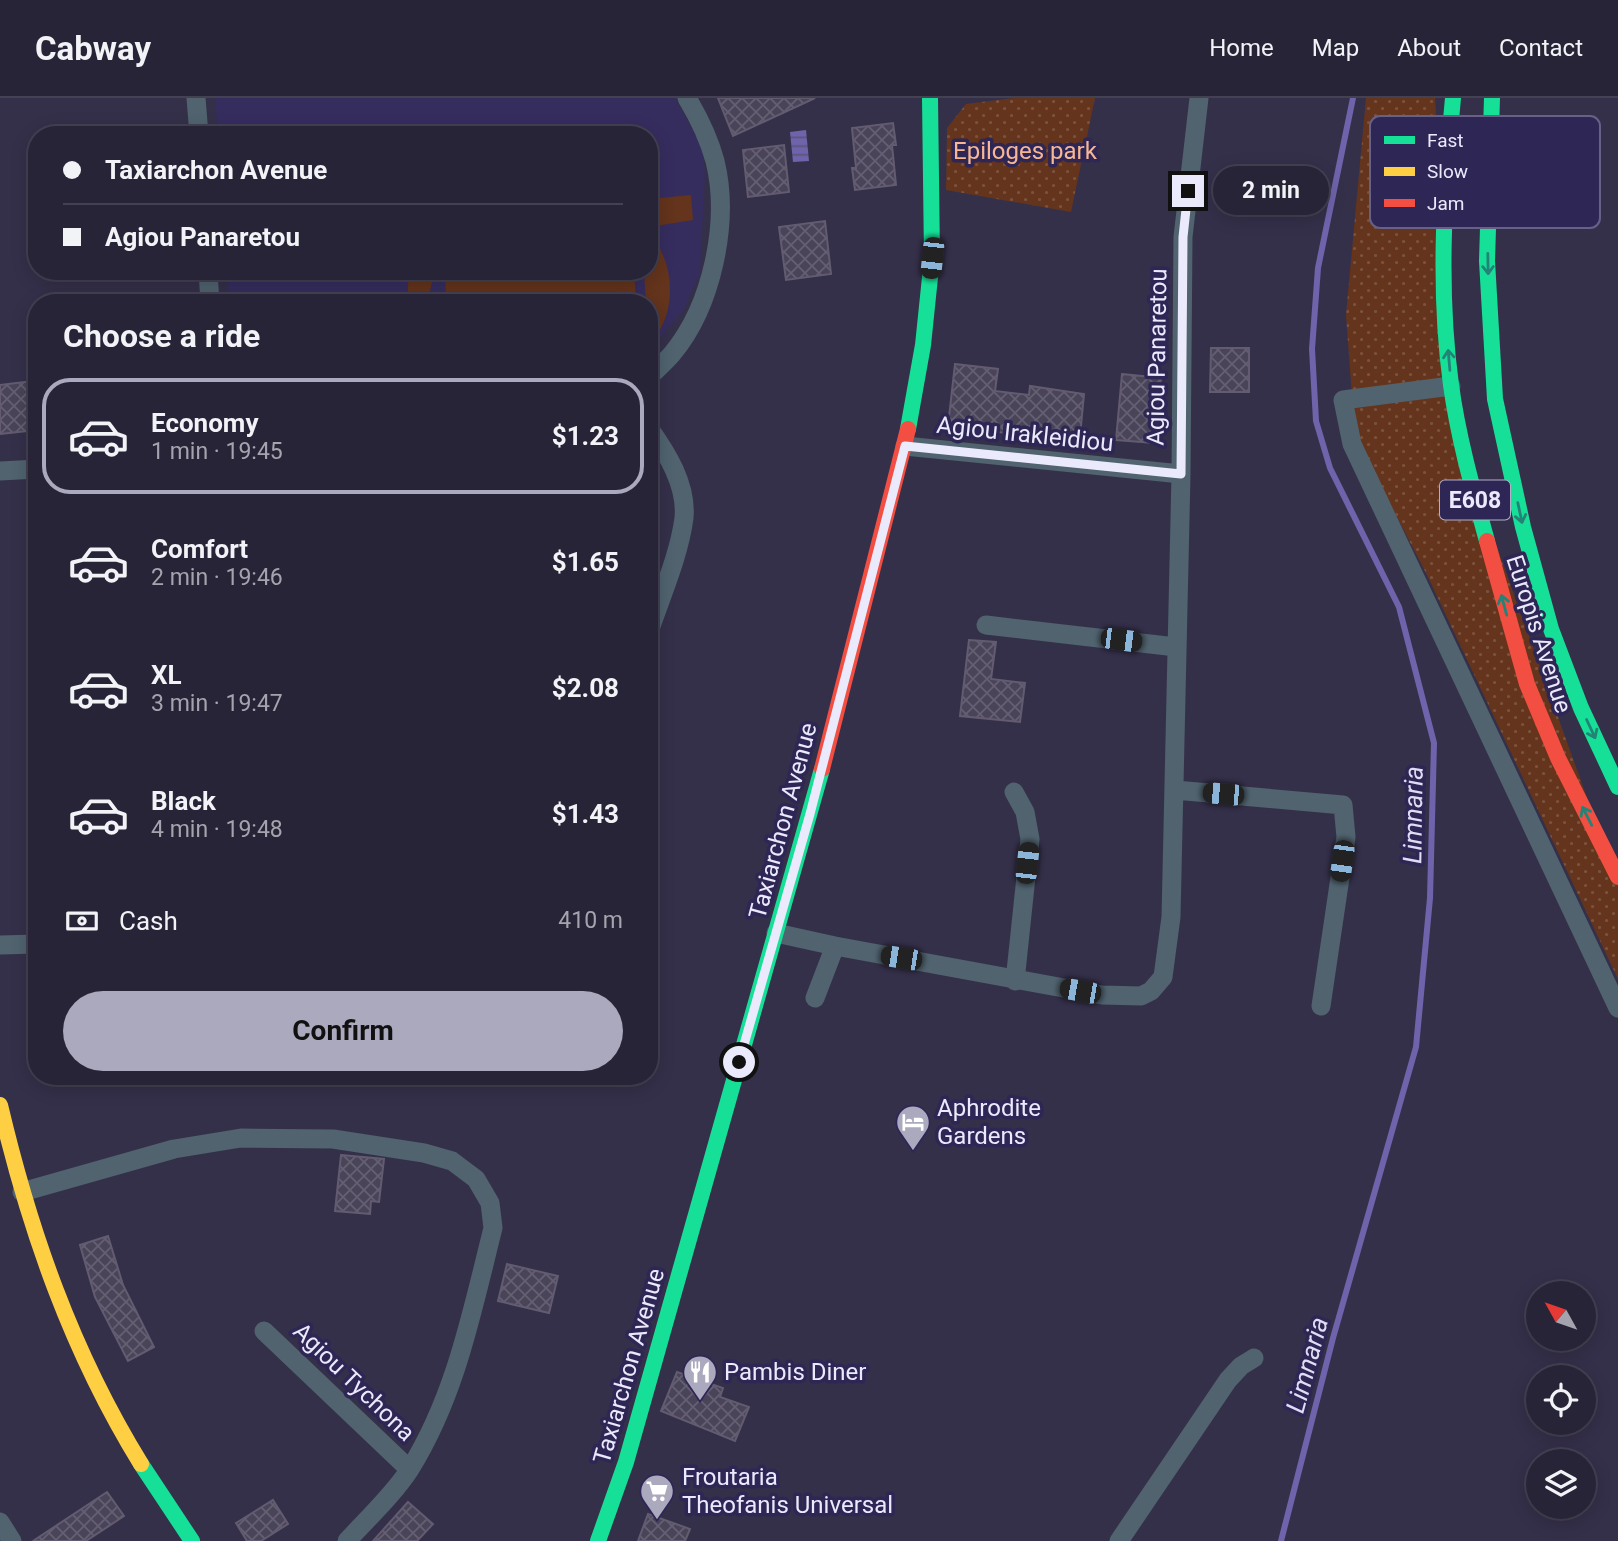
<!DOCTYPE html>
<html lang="en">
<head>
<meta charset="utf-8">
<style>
	body { margin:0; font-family:Roboto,sans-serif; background:#302c40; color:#f1f3f6; height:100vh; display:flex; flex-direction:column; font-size:26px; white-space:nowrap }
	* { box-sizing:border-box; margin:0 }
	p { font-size:23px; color:#a5a4ae }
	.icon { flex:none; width:38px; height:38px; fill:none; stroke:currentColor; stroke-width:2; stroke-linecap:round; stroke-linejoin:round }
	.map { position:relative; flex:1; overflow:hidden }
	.drawer { position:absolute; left:28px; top:196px; width:630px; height:791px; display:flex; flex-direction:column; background:#282438; border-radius:28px; box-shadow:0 4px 18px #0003,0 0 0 2px #444153 }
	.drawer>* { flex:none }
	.banner { position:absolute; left:28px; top:28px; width:630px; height:154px; border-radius:28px; box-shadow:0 4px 18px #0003,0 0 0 2px #444153; display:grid; align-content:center; height:154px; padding:0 35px; background:#282438 }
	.needle { width:46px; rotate:310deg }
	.fabs { position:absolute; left:1526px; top:1183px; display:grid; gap:14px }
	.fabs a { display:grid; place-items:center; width:70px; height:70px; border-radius:50%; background:#282438; box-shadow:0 4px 18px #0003,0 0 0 2px #444153; font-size:35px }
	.end { position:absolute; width:32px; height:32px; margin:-16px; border:9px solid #ebeafc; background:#111; box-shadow:0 0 0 4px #111 }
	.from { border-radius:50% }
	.bubble { position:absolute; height:49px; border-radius:24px; background:#282438; box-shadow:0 4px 18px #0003,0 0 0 2px #444153; font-size:23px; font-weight:700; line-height:49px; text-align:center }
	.car { position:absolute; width:21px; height:42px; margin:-21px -10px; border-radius:9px; box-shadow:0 0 5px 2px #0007; background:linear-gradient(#222 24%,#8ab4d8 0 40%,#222 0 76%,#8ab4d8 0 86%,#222 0) }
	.banner b { display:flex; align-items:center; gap:24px; height:66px; font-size:26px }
	.banner b+b { border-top:2px solid #444153 }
	.banner i { width:18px; height:18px; background:#f1f3f6 }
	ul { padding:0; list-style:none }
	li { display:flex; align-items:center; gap:21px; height:116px; margin:0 14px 10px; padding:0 21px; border:4px solid transparent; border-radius:28px }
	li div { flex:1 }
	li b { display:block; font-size:26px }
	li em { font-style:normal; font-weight:700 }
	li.selected { border-color:#aba9be }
	li>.icon { width:63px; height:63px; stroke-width:1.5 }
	h2 { padding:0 35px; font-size:32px; line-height:84px }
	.pay { display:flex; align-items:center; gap:18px; height:77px; padding:0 35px; font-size:26px }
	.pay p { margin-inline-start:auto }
	.action { display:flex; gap:14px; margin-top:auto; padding:14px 35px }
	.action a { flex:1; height:80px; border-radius:42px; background:#aba9be; color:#111; font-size:28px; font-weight:700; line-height:80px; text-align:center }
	header { display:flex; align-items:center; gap:42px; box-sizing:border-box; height:98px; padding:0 35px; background:#282438; border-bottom:2px solid #444153 }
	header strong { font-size:33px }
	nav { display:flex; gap:38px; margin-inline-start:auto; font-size:24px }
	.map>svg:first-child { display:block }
	.built { fill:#362d5f }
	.park { fill:url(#park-dots) }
	.garden { fill:#64341c }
	.water { fill:url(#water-rules) }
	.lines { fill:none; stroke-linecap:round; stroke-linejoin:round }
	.stream { stroke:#6f64ac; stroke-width:6 }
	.building { fill:url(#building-cross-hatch); stroke:#635b70; stroke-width:2 }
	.street { stroke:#50636f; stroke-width:19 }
	.fast { stroke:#16e098; stroke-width:16 }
	.slow { stroke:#ffcf43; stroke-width:16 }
	.jam { stroke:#f24e42; stroke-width:16 }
	.oneway { stroke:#228376 }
	.route { stroke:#ebeafc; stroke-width:9 }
	.labels { text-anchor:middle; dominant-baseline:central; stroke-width:7; stroke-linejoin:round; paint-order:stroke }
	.shield { fill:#2e2655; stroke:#b2afca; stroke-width:2 }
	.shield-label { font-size:23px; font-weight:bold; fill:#ebeafc }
	.park-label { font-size:24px; fill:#f7b694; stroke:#2e2655 }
	.street-label { font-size:24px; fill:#ebeafc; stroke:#2e2655 }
	.poi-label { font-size:24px; fill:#ebeafc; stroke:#2e2655; text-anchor:start }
	.water-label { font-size:26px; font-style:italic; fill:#dfddf3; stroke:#2e2655 }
	.key { fill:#2e2655; stroke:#676187; stroke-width:2 }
	.key-label { font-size:19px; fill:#ebeafc }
</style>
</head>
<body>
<header>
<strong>Cabway</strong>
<nav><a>Home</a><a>Map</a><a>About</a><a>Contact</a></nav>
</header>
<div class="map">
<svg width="1618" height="1443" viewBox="0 0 1618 1443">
	<defs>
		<pattern id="park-dots" width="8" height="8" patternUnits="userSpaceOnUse" patternTransform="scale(1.75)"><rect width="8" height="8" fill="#64341c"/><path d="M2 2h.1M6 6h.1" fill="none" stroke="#7a523e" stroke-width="1.8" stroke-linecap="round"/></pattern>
		<pattern id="water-rules" width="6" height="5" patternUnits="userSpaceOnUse" patternTransform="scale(1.75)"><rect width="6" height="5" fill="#6f64ac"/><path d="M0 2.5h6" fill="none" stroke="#5a557c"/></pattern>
		<pattern id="building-cross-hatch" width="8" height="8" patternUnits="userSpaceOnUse" patternTransform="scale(1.75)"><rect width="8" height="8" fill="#4a4459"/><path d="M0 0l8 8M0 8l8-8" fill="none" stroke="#645f72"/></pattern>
	</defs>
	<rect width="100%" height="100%" fill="#35304a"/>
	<path class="built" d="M215 0H675L702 50 705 75 700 175 684 211 649 253V205H229L226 173H649V37H218Z"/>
	<path class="park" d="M1014 0H1095L1071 114 946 92 947 30 966 6Z
		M1366 0H1435L1453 327 1618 786V881L1427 477 1355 338 1346 217Z"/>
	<path class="garden" d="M691 97 693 122 649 129V101Z
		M649 134C676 167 678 215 649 248V205H646L644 173H649Z
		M409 173H434L430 193 431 205H407Z
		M445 173H634L636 205H446Z"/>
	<path class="water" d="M806 32 809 63 793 64 790 34Z"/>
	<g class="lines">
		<path class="stream" d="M1281 1443 1333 1240 1416 949 1430 800 1434 645 1399 509 1330 370 1316 323 1312 251 1318 170 1353 0"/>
	</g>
	<path class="building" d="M718 0H815L733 38Z
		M893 25 896 47H892L896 87 855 92 852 70H856L852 30Z
		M784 47 789 94 748 99 743 52Z
		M825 123 831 176 786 182 779 129Z
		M1211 250H1249V294H1210Z
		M955 266 998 271 995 293 1029 297 1030 288 1084 296 1080 338 1015 333 1014 336 948 328Z
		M1122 276 1161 280 1154 345 1116 342Z
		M32 283 36 332 0 336V287Z
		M969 542 996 544 991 581 1025 585 1020 624 960 618Z
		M341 1057 384 1061 379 1104 371 1103 370 1116 335 1113Z
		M108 1138 123 1187 154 1249 128 1263 95 1199 80 1147Z
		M507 1166 558 1178 549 1215 498 1203Z
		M677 1274 723 1290 720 1299 749 1309 735 1343 661 1313Z
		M107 1394 124 1418 86 1443H33Z
		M273 1402 288 1426 261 1443H247L236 1425Z
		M408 1404 433 1426 417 1443H373Z
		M648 1416 690 1431 685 1443H638Z"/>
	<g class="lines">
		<path class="street" d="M196 0 199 37
			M208 173 210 205
			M649 279C657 271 665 264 672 256 712 208 730 124 715 63 709 41 699 20 687 0
			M1451 288 1343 302 1352 346 1618 910
			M649 330C667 355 687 387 684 420 679 458 661 498 649 534
			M905 348 1181 376
			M0 373 37 371
			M986 527 1176 549
			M1175 692 1343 707 1346 739 1321 908
			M1014 694 1025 714 1030 741 1015 883
			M776 835 835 848 1102 897 1141 898 1151 893 1163 879 1171 819 1181 376 1183 139 1199 0
			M0 847 37 846
			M815 900 835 848
			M22 1094 174 1051 241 1040 333 1041 424 1055 452 1063 476 1081 490 1105 493 1130C472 1213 456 1297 410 1371 393 1397 368 1420 347 1443
			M264 1233 409 1371
			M0 1424 12 1443
			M1119 1443 1228 1282 1241 1268 1254 1260"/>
		<path class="fast" d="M1453 0C1444 95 1438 192 1451 287 1458 339 1473 392 1487 443
			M1492 0 1487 163 1495 301 1523 429 1551 531 1581 610 1618 689
			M908 331 923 247 932 160 930 0
			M141 1366 192 1443
			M598 1443 626 1364 822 671"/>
		<path class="slow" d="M0 1007C30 1134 72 1254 141 1366"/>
		<path class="jam" d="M1487 443 1527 586 1558 660 1618 779
			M822 671 908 331"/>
	</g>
	<defs><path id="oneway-shaft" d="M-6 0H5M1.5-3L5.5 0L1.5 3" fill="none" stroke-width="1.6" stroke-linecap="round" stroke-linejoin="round" transform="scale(1.75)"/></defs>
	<g class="oneway">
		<use href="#oneway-shaft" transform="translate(1488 166) rotate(89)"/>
		<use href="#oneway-shaft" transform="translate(1449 262) rotate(-95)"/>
		<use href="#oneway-shaft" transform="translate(1520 415) rotate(78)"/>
		<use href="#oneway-shaft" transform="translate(1504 507) rotate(-105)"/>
		<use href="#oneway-shaft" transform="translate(1591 631) rotate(65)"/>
		<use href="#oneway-shaft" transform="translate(1587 718) rotate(-117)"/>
	</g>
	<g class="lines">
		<path class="route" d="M739 964 810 716 905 348 1181 376 1183 139 1188 93"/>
	</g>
	<defs>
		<g id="hotel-pin" transform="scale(1.75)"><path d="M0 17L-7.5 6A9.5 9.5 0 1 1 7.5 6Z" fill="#aba9be" stroke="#2e2655"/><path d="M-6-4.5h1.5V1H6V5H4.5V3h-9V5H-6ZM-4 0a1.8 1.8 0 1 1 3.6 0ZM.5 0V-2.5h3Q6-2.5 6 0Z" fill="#fff"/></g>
		<g id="restaurant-pin" transform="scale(1.75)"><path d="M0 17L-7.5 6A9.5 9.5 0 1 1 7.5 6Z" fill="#aba9be" stroke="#2e2655"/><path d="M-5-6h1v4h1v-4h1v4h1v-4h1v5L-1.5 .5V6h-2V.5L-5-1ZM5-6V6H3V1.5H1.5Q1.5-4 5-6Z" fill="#fff"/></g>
		<g id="supermarket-pin" transform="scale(1.75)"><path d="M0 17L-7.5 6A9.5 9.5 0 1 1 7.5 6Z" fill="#aba9be" stroke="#2e2655"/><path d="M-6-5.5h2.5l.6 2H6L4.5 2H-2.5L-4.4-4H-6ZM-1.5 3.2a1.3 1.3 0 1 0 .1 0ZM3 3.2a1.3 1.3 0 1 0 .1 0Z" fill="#fff"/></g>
	</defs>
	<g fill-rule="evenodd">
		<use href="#hotel-pin" x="913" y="1024"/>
		<use href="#restaurant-pin" x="700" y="1274"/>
		<use href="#supermarket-pin" x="657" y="1393"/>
	</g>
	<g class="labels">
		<rect class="shield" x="1440" y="382.5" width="70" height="39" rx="5"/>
		<g class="shield-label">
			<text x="1475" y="402">E608</text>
		</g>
		<g class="park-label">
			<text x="1025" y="53">Epiloges park</text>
		</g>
		<g class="street-label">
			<text transform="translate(1157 259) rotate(-89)">Agiou Panaretou</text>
			<text transform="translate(1025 336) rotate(6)">Agiou Irakleidiou</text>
			<text transform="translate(1539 536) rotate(72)">Europis Avenue</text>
			<text transform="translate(783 723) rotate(-75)">Taxiarchon Avenue</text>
			<text transform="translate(629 1268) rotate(-74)">Taxiarchon Avenue</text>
			<text transform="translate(354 1284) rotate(44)">Agiou Tychona</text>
		</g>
		<g class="poi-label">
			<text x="937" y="1010">Aphrodite<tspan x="937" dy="28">Gardens</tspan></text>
			<text x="724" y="1274">Pambis Diner</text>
			<text x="682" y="1379">Froutaria<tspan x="682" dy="28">Theofanis Universal</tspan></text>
		</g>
		<g class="water-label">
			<text transform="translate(1413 717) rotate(-89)">Limnaria</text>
			<text transform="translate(1307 1267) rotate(-75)">Limnaria</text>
		</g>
	</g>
	<rect x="1370" y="18" width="230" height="112" rx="10" class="key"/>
	<rect x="1384" y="38" width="31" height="8" fill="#16e098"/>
	<rect x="1384" y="69" width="31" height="9" fill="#ffcf43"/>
	<rect x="1384" y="101" width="31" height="8" fill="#f24e42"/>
	<g class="key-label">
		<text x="1427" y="49">Fast</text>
		<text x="1427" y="80">Slow</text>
		<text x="1427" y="112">Jam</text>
	</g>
</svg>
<div class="fabs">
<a><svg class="needle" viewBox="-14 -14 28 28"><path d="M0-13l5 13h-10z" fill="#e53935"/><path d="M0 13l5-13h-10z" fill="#a5a4ae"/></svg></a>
<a><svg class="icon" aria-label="locate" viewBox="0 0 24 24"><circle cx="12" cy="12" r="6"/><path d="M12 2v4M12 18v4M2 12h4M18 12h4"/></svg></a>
<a><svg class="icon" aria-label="layers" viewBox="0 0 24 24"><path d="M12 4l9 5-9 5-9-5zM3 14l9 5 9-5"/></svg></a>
</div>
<i class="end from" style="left:739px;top:964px"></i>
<i class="end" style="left:1188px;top:93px"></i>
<div class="bubble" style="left:1213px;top:68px;width:116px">2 min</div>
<i class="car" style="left:932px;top:160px;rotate:186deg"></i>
<i class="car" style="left:1121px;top:542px;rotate:97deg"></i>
<i class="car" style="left:1223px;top:696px;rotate:275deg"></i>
<i class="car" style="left:1342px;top:763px;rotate:188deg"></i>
<i class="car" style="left:1027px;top:765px;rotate:6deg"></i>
<i class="car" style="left:901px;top:860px;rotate:279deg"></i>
<i class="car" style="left:1080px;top:893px;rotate:280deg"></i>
<div class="banner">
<b><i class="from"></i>Taxiarchon Avenue</b>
<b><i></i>Agiou Panaretou</b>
</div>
<section class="drawer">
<h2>Choose a ride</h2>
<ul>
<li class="selected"><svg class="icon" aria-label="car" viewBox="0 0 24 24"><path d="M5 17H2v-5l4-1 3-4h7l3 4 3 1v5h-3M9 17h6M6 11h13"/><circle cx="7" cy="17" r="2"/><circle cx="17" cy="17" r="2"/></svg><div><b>Economy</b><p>1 min · 19:45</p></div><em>$1.23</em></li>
<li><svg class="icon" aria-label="car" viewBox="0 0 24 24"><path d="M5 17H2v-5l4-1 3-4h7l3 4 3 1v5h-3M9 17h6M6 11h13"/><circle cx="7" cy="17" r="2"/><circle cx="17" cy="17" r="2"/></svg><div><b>Comfort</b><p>2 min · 19:46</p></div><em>$1.65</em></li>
<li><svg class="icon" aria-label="car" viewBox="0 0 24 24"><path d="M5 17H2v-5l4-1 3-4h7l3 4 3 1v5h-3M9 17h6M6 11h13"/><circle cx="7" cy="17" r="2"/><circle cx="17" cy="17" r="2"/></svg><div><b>XL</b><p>3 min · 19:47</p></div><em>$2.08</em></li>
<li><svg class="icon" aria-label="car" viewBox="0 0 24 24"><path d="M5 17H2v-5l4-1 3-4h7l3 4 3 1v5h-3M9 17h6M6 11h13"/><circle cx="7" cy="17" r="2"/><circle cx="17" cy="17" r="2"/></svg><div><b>Black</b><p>4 min · 19:48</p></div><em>$1.43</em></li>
</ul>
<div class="pay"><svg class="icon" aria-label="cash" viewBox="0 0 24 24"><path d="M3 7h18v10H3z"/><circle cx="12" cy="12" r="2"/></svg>Cash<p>410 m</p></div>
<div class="action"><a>Confirm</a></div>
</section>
</div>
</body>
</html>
